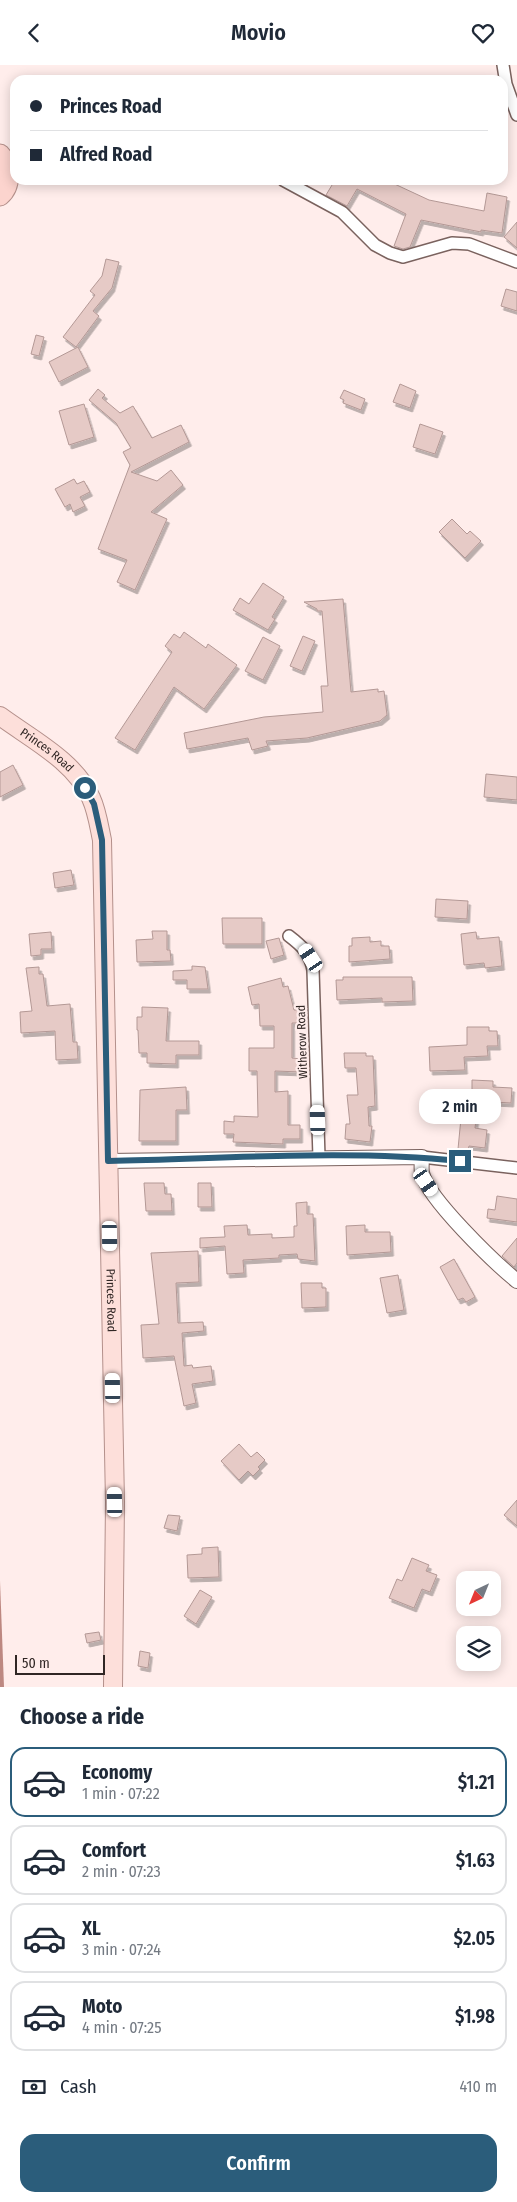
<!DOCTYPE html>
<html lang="en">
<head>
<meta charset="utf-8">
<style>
	body { margin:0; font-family:"Fira Sans Condensed",sans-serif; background:#f6f6f7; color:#1f2937; height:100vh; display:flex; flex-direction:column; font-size:19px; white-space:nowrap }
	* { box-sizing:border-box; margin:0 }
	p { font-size:16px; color:#747a83 }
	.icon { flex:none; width:28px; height:28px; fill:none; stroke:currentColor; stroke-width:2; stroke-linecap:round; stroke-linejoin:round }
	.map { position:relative; height:1622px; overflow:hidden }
	.drawer { display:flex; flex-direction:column; background:#fff; flex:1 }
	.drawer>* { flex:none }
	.hud { position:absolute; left:10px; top:10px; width:498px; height:110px; border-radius:15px; box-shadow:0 2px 12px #0003; display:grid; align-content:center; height:110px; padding:0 20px; background:#fff }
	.needle { width:32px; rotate:223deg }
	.fabs { position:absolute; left:456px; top:1506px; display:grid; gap:10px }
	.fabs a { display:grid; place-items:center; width:45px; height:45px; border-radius:10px; background:#fff; box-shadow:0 2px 12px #0003; font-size:25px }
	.scale { position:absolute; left:15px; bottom:12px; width:90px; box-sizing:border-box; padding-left:5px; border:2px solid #302624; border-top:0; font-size:14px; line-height:18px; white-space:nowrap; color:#302624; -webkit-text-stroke:4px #ffedeb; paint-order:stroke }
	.end { position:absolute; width:22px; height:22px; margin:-11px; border:6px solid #2b5d7b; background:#fff; box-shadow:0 0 0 2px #fff }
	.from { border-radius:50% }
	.bubble { position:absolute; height:35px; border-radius:15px; background:#fff; box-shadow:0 2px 12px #0003; font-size:16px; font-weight:600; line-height:35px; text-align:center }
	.car { position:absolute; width:15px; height:30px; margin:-15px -8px; border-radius:6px; box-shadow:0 0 4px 1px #0007; background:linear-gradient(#fff 24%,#345 0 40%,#fff 0 76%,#345 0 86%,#fff 0) }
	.hud b { display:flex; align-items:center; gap:18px; height:48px; font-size:19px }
	.hud b+b { border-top:1px solid #e0e1e3 }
	.hud i { width:12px; height:12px; background:#1f2937 }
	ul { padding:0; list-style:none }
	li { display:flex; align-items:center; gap:15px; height:70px; margin:0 10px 8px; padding:0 10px; border:2px solid #e0e1e3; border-radius:15px }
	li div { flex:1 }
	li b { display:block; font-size:19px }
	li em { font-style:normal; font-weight:600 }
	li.active { border-color:#2b5d7b }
	li>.icon { width:45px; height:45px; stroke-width:1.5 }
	h2 { padding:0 20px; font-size:22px; line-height:60px }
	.pay { display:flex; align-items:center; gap:12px; height:55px; padding:0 20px; font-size:19px }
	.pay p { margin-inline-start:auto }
	.action { display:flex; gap:10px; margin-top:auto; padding:10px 20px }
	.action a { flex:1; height:58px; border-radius:15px; background:#2b5d7b; color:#fff; font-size:20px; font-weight:600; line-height:58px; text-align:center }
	header { display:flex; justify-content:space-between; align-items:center; height:65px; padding:0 20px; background:#fff; font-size:22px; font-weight:600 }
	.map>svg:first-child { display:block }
	.water { fill:#bd8881 }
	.building { fill:#e6cac6; stroke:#b39895; filter:url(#shadow) }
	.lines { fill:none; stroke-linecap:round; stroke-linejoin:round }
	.minor-casing { stroke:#7a625e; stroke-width:14 }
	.tertiary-casing { stroke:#7a625e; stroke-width:16 }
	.primary-casing { stroke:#b4908b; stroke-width:20 }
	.trunk-casing { stroke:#b4908b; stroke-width:21 }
	.minor { stroke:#fff; stroke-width:11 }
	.tertiary { stroke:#fff; stroke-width:14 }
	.primary { stroke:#fddfda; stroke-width:18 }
	.trunk { stroke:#fcd4ce; stroke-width:19 }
	.route { stroke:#2b5d7b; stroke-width:6 }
	.labels { text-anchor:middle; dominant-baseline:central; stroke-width:4.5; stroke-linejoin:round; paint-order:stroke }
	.street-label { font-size:12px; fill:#302624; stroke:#ffedeb }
</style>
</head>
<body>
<header><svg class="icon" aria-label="back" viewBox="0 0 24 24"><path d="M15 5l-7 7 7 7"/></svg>Movio<svg class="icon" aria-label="heart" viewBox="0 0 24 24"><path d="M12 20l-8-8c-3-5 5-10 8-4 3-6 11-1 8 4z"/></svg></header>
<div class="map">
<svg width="517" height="1622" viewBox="0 0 517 1622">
	<defs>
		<filter id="shadow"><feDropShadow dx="2.5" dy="4" stdDeviation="0" flood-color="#0004"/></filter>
	</defs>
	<rect width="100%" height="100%" fill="#ffedeb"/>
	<path class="water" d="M0 1516 4 1622H0Z"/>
	<path class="building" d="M335 115H386L429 135 484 146 487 128 507 132 502 168 481 165V167L421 155 410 182 403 184 394 181 406 149 357 124 347 141 326 130Z
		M517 157V183L504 172Z
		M106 194 119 197 112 223 93 246 99 251 76 282 63 272 95 230 90 226 102 211Z
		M506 224 517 227V246L501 241Z
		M36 270 44 272 39 291 31 289Z
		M78 282 88 302 59 317 49 297Z
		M400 319 416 326 410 343 393 337Z
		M98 324 105 330 102 333 120 348 133 341 152 373 181 360 189 377 131 407 157 416 171 405 183 420 151 447 167 454 135 525 117 517 127 495 98 484 130 400 123 387 131 383 116 358 89 335Z
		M344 325 365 334 361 345 343 338 344 335 340 333Z
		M84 339 94 372 69 380 59 346Z
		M420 359 443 367 435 389 413 382Z
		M74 414 77 419 84 416 90 427 80 432 85 441 73 447 70 439 65 442 55 424Z
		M452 454 467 469 470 466 481 476 465 493 439 467Z
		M263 518 284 532 272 552 275 554 268 565 233 545 240 533 249 539Z
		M343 534 351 627 378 624V627L384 626 387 650 380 656 307 673 266 676 268 681 252 685 248 673 187 684 184 668 264 652 323 647 321 621H328L322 546H317V544L304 537Z
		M184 567 206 583 208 579 237 600 204 644 174 622 135 685 115 673 172 587 165 581 174 569 180 573Z
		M303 571 315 576 302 606 290 601Z
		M263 572 280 581 263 615 245 606Z
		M13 700 23 720 0 732V707Z
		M486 709 517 712V735L484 732Z
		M71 805 74 820 55 823 53 808Z
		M436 834 468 836 467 854 435 852Z
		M222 853H262V879H223Z
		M152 866H167V885H170L171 896 137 897 136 875 153 874Z
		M51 867 52 884H41V890L31 891 29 869Z
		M476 867 477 874 499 872 502 901 485 903 484 898 464 900 461 869Z
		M370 872V877L381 876V881H389L390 894 349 897V881H352V873Z
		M279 873 284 890 271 894 266 876Z
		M192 901 205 902 208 924H187V915H173V906L192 905Z
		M39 902V909H43L47 941 70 939 73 977H77L78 994 56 995 55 966 21 968 20 947 32 946 26 903Z
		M343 912H412L413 936 382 937V933L337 935 336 915H343Z
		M281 913 283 922 288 921 294 945H300V958H292V993L302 994 301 1007 275 1006V1027L288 1026V1060H300V1074H283V1079L233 1077 234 1069H224V1056L234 1057V1051L258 1052 257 1006H249V983H274V961H260L259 939 252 940 248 922Z
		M142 942 168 943 166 976H199V990H176V999L147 998V988H139L138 965H137V952H142Z
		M467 962H489V966H497L498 981H487L488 991 464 992 465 1005 430 1006 429 982 467 980Z
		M344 988H366V991H373L375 1041 368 1042 369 1061H372L370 1077 345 1074 346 1059H350L347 1030H358L356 1003H345Z
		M472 1015 493 1016V1022L512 1023 511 1038 493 1037 492 1041H479V1035H472Z
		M186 1022 187 1045H176V1076H139L140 1025Z
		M461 1053 476 1055 475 1063 487 1065 485 1083 469 1081 468 1085 458 1084Z
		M144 1118H164L165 1129H171L172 1146H146Z
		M198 1118H211L212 1142H198Z
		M497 1131 517 1134V1157L487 1153 488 1144 495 1145Z
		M307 1137V1149H313L315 1196 298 1194 297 1189 279 1190V1193L243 1195 244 1208 227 1209 225 1181 200 1183V1173L225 1172 224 1161 247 1160 248 1170 272 1169V1173L294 1172V1161H297L296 1138Z
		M365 1160V1167H390L391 1187 347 1190 346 1161Z
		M517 1173V1198L514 1202 502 1191Z
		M198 1186 199 1217 176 1218 178 1258 203 1257 204 1266 182 1268 184 1301 192 1300 193 1303 211 1301 213 1316 192 1319 196 1338 184 1341 174 1291 143 1293 141 1260 159 1259 151 1188Z
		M454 1194 475 1232 466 1237 463 1233 458 1235 440 1202Z
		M398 1210 404 1245 387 1248 380 1213Z
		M301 1218H322V1223H326V1242L302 1243Z
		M239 1379 251 1392 257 1387 265 1395 258 1402 260 1404 253 1411 248 1406 239 1415 221 1396Z
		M517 1435V1461L504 1450Z
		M168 1450 180 1451 177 1466 164 1463Z
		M218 1482 219 1512 188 1513 187 1490 202 1489V1483Z
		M412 1493 429 1500 426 1506 437 1510 430 1527 422 1524 414 1543 389 1533 397 1514 402 1516Z
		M200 1525 212 1532 196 1559 184 1551Z
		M99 1567 101 1575 87 1578 85 1569Z
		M140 1586 150 1588 148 1603 138 1601Z"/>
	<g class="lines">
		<g class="minor-casing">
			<path id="minor" d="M503 0 506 19 517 50
				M283 115 342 147 375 180 390 188 403 192 452 178 469 179 517 197
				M289 871C302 881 310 888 313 905L319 1092
				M422 1092 517 1103"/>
		</g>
		<g class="tertiary-casing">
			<path id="tertiary" d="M108 1096 422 1092C422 1097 421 1103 422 1108 428 1134 495 1198 517 1216"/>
		</g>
		<g class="primary-casing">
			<g id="primary">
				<path id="s1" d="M0 651C31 674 75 696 91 733 97 746 99 761 102 775L115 1437 113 1622"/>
			</g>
		</g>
		<g class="trunk-casing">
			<path id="trunk" d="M0 89C11 100 12 121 0 131"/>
		</g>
		<use href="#minor" class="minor"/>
		<use href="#tertiary" class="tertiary"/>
		<use href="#primary" class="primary"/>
		<use href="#trunk" class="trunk"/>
	</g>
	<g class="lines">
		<path class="route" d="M85 723 94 739 102 775 108 1096C224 1094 346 1084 460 1096"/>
	</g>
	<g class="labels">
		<g class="street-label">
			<text stroke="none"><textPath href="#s1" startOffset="58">Princes Road</textPath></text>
			<text transform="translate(302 977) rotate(-92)">Witherow Road</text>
			<text stroke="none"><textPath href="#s1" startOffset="628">Princes Road</textPath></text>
		</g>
	</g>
</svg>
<div class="fabs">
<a><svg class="needle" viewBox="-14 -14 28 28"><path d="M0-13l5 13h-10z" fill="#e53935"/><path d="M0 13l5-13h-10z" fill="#747a83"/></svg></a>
<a><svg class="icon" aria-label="layers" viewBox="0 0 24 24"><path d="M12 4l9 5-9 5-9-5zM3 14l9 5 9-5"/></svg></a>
</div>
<div class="scale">50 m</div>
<i class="end from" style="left:85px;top:723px"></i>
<i class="end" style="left:460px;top:1096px"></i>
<div class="bubble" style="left:419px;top:1024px;width:82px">2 min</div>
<i class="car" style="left:311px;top:893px;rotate:327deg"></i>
<i class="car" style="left:318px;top:1055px;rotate:358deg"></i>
<i class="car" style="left:426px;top:1117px;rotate:145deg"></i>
<i class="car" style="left:110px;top:1171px;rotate:179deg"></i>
<i class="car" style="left:113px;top:1323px;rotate:359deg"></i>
<i class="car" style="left:115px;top:1437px;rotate:359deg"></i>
<div class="hud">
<b><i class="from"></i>Princes Road</b>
<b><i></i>Alfred Road</b>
</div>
</div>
<section class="drawer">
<h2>Choose a ride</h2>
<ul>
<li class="active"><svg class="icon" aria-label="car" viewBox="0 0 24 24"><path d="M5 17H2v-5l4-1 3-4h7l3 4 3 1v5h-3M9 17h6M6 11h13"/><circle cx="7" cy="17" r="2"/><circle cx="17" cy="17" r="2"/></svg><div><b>Economy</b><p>1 min · 07:22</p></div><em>$1.21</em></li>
<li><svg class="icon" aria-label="car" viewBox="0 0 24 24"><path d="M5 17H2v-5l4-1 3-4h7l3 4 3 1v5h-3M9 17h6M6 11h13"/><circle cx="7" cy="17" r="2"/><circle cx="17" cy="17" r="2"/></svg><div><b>Comfort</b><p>2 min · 07:23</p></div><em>$1.63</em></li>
<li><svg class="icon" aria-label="car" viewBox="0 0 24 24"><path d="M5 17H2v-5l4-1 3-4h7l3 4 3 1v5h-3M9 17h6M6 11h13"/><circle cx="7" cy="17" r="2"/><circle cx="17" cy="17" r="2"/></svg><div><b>XL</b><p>3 min · 07:24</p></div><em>$2.05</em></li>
<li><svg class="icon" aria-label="car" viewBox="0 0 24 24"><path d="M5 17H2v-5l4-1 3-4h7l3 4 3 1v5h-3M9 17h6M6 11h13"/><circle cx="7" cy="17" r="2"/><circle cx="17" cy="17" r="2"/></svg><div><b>Moto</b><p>4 min · 07:25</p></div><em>$1.98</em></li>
</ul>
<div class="pay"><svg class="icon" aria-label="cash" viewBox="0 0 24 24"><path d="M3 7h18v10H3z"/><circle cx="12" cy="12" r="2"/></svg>Cash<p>410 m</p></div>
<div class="action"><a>Confirm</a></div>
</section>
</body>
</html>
